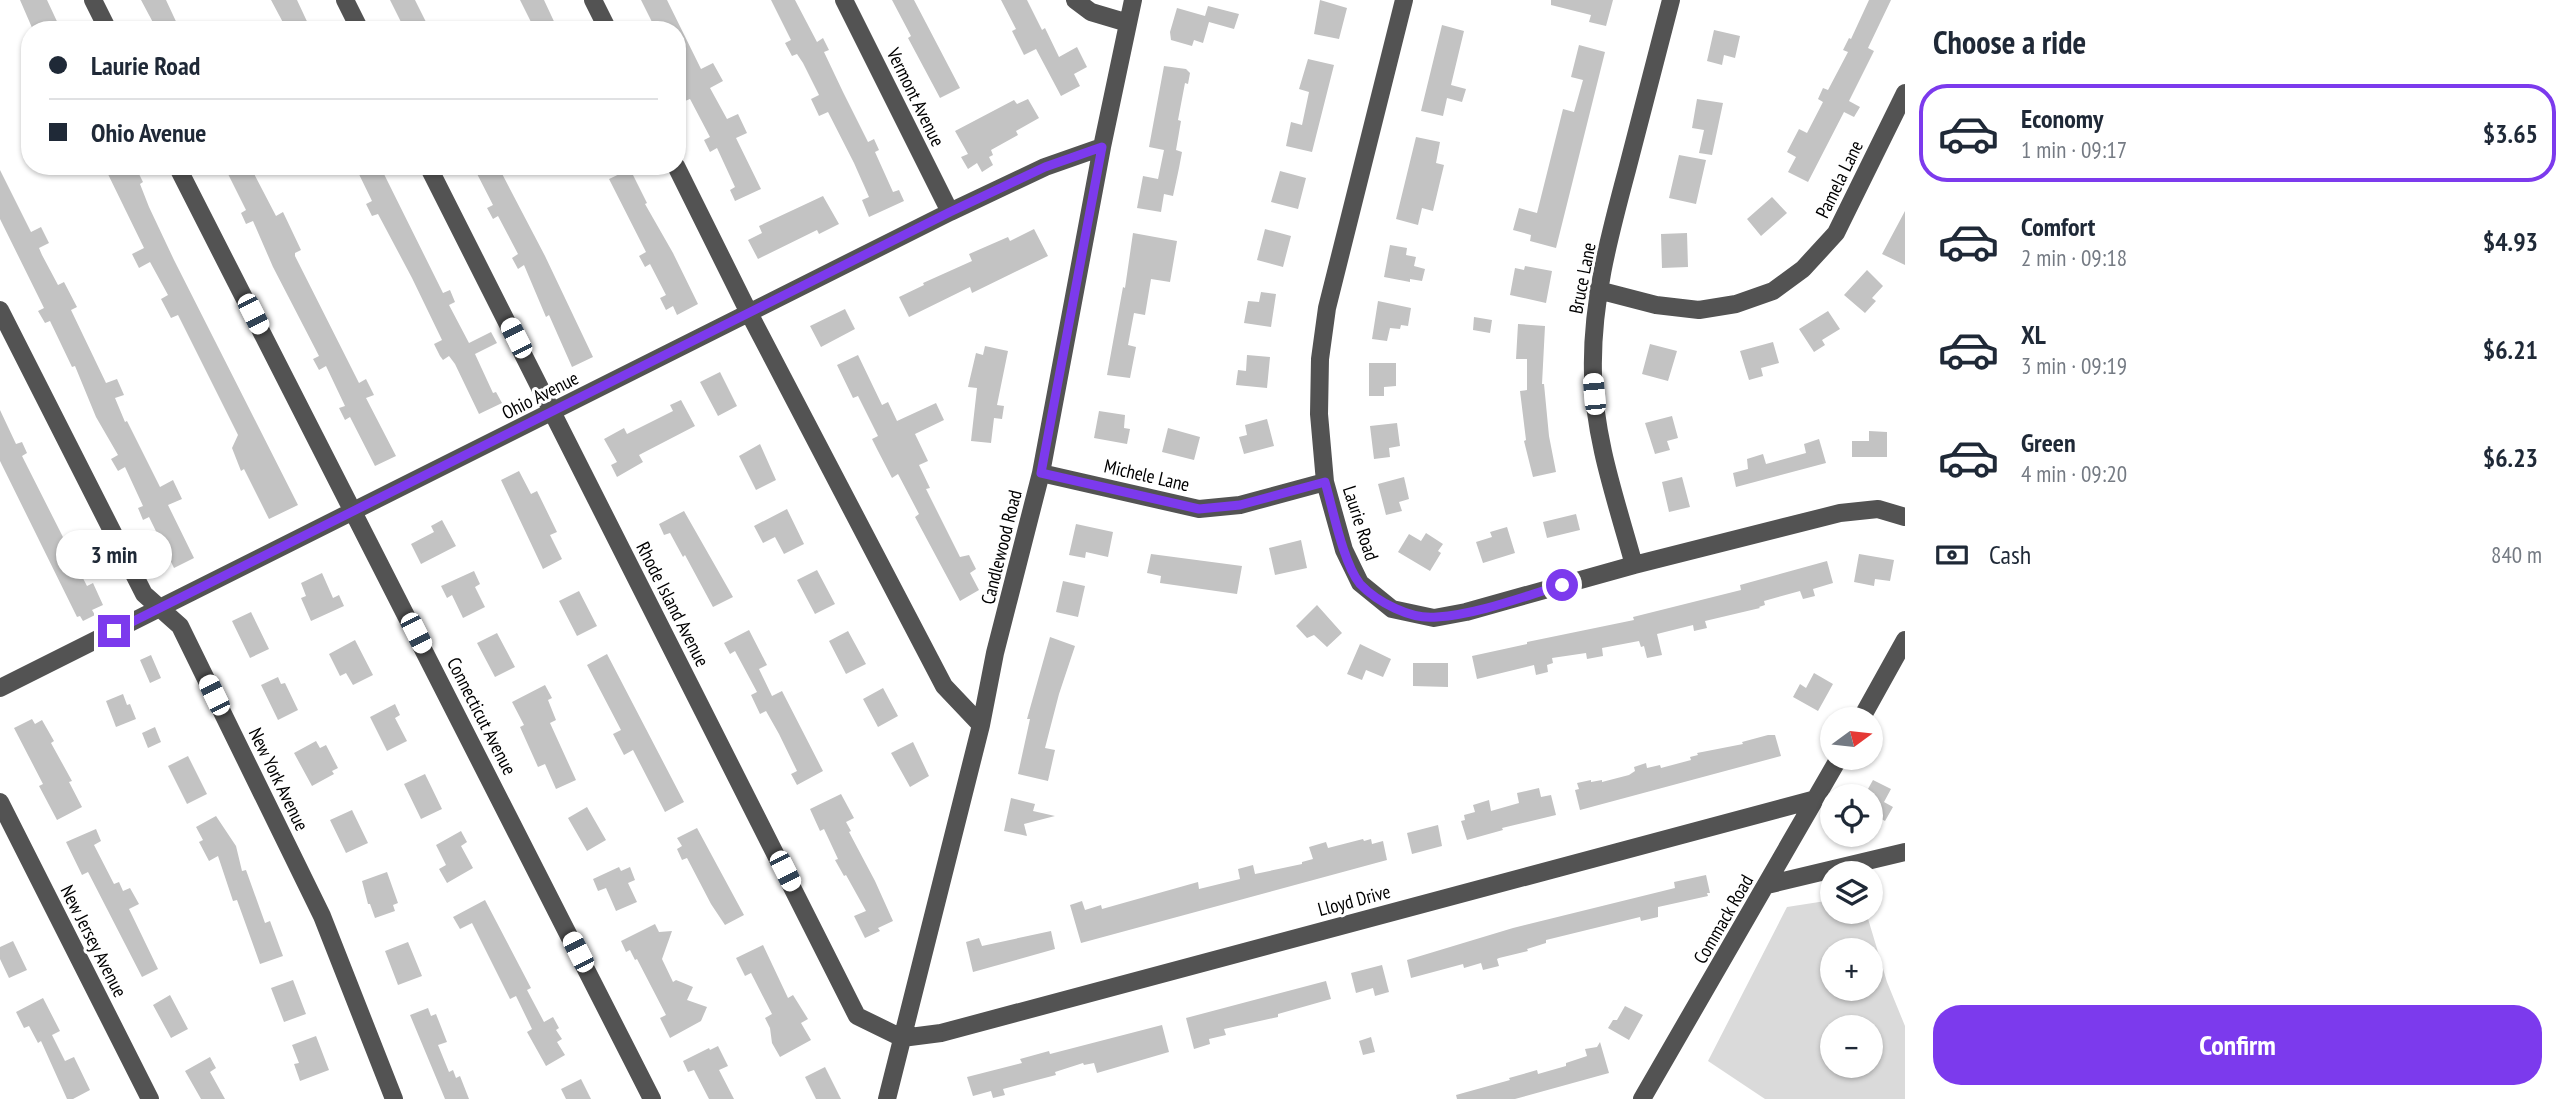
<!DOCTYPE html>
<html lang="en">
<head>
<meta charset="utf-8">
<style>
	body { margin:0; font-family:"PT Sans Narrow",sans-serif; background:#f2f2f3; color:#1f2937; height:100vh; display:flex; flex-direction:column; font-size:26px; white-space:nowrap }
	* { box-sizing:border-box; margin:0 }
	p { font-size:23px; color:#747a83 }
	.icon { flex:none; width:38px; height:38px; fill:none; stroke:currentColor; stroke-width:2; stroke-linecap:round; stroke-linejoin:round }
	.map { position:relative; flex:1; overflow:hidden }
	.details { display:flex; flex-direction:column; background:#fff; width:665px }
	.details>* { flex:none }
	.guide { position:absolute; left:21px; top:21px; width:665px; height:154px; border-radius:28px; box-shadow:0 2px 5px #0004; display:grid; align-content:center; height:154px; padding:0 28px; background:#fff }
	.needle { width:46px; rotate:75deg }
	.controls { position:absolute; left:1820px; top:707px; display:grid; gap:14px }
	.controls a { display:grid; place-items:center; width:63px; height:63px; border-radius:50%; background:#fff; box-shadow:0 2px 5px #0004; font-size:35px }
	.end { position:absolute; width:32px; height:32px; margin:-16px; border:9px solid #7c3aed; background:#fff; box-shadow:0 0 0 4px #fff }
	.from { border-radius:50% }
	.bubble { position:absolute; height:49px; border-radius:24px; background:#fff; box-shadow:0 2px 5px #0004; font-size:23px; font-weight:700; line-height:49px; text-align:center }
	.car { position:absolute; width:21px; height:42px; margin:-21px -10px; border-radius:9px; box-shadow:0 0 5px 2px #0007; background:linear-gradient(#fff 24%,#345 0 40%,#fff 0 76%,#345 0 86%,#fff 0) }
	.guide b { display:flex; align-items:center; gap:24px; height:66px; font-size:26px }
	.guide b+b { border-top:2px solid #e0e1e3 }
	.guide i { width:18px; height:18px; background:#1f2937 }
	ul { padding:0; list-style:none }
	li { display:flex; align-items:center; gap:21px; height:98px; margin:0 14px 10px; padding:0 14px; border:4px solid transparent; border-radius:28px }
	li div { flex:1 }
	li b { display:block; font-size:26px }
	li em { font-style:normal; font-weight:700 }
	li.on { border-color:#7c3aed }
	li>.icon { width:63px; height:63px; stroke-width:1.5 }
	h2 { padding:0 28px; font-size:32px; line-height:84px }
	.pay { display:flex; align-items:center; gap:18px; height:77px; padding:0 28px; font-size:26px }
	.pay p { margin-inline-start:auto }
	.action { display:flex; gap:14px; margin-top:auto; padding:14px 28px }
	.action a { flex:1; height:80px; border-radius:28px; background:#7c3aed; color:#fff; font-size:28px; font-weight:700; line-height:80px; text-align:center }
	main { display:flex; flex:1; min-height:0 }
	.map>svg:first-child { display:block }
	.green { fill:#dadada; fill-rule:evenodd }
	.building { fill:#c3c3c3 }
	.lines { fill:none; stroke-linecap:round; stroke-linejoin:round }
	.minor { stroke:#535353; stroke-width:18 }
	.route { stroke:#7c3aed; stroke-width:9 }
	.labels { text-anchor:middle; dominant-baseline:central; stroke-width:6; stroke-linejoin:round; paint-order:stroke }
	.street-label { font-size:19px; fill:#000; stroke:#fff }
</style>
</head>
<body>
<main>
<div class="map">
<svg width="1905" height="1099" viewBox="0 0 1905 1099">
	<rect width="100%" height="100%" fill="#fff"/>
	<path class="green" d="M1832 900V912H1866L1887 982 1905 1026V1099H1765L1708 1061 1787 907ZM1832 950H1871V989H1832ZM1832 1027H1871V1066H1832Z"/>
	<path class="building" d="M20 0H47L61 30H33Z
		M141 0H166L180 30H157Z
		M271 0H297L311 30H287Z
		M390 0H415L430 30H405Z
		M520 0H544L558 30H535Z
		M641 0H667L701 69 713 63 723 81 710 88 727 119 738 114 747 133 736 138 761 189 735 201 730 190 735 187 717 148 710 152 704 140 710 137 690 99 685 101 679 90 685 87 677 73V30H656Z
		M771 0H795L817 42 823 38 829 50 824 52 843 92 868 142 874 139 879 150 875 152 893 192 899 190 904 201 869 217 862 200 869 197 854 163 828 112 819 116 811 99 819 95 803 63 797 54 792 56 785 43 791 40Z
		M892 0H914L960 88 940 98 908 38 911 36Z
		M1001 0H1027L1042 30 1045 28 1059 57 1077 47 1087 67 1074 74 1080 86 1061 96 1036 49 1024 55 1012 31 1016 29Z
		M1320 0 1347 8 1339 39 1314 34Z
		M1551 0H1613L1606 26 1589 22 1591 15 1551 5Z
		M1869 0H1891L1868 48 1874 51 1849 101 1860 107 1854 117 1844 112 1808 182 1788 172 1796 157 1787 152 1799 129 1807 133 1823 102 1818 99 1823 88 1828 90 1848 52 1843 50 1849 38 1851 39Z
		M1208 6 1239 14 1234 29 1209 22 1203 43 1194 40 1192 46 1171 40 1170 32 1177 8 1205 16Z
		M1442 25 1464 31 1451 85 1466 89 1462 102 1447 98 1443 116 1421 111Z
		M1714 30 1740 36 1735 58 1724 55 1722 65 1707 61Z
		M1579 45 1605 52 1556 248 1530 241 1531 235 1513 230 1519 208 1537 213 1563 109 1574 112 1583 80 1571 77Z
		M1308 59 1334 65 1312 152 1286 146 1291 122 1302 125 1309 92 1299 89Z
		M1164 66 1186 69 1190 73 1188 84 1185 83 1178 120 1181 121 1176 150 1182 152 1179 168 1173 196 1164 194 1161 212 1137 208 1143 176 1158 179 1164 150 1149 147Z
		M1028 99 1039 118 1016 131 1018 135 991 150 993 155 989 157 993 165 982 172 977 163 968 169 961 157 968 154 955 131 1014 100 1017 104Z
		M1697 99 1723 103 1712 155 1699 153 1704 130 1692 128Z
		M1416 137 1440 142 1436 163 1444 165 1433 211 1422 208 1418 225 1396 219Z
		M1679 155 1706 160 1696 204 1669 198Z
		M104 166H135L143 182 140 184 149 207 174 260 298 505 269 519 244 469 241 471 232 448 238 435 178 315 171 318 161 299 168 295 150 262 139 268 132 254 144 248Z
		M224 166H250L276 216 283 212 301 250 295 253V256L359 383 366 379 374 395 366 398 396 456 375 466 350 417 345 420 339 408 345 406 326 366 319 370 313 359 319 356 273 267 253 221 246 224 241 213 246 210Z
		M355 166H380L443 293 450 290 455 302 449 305 469 343 491 332 497 343 475 354 493 393 496 392 502 403 479 414 455 364 449 356 443 360 440 356 434 344 442 340 412 278 378 214 372 216 366 204 372 201Z
		M473 166H498L545 256 593 357 572 367 549 315 546 317 524 265 518 269 512 258 518 254 498 216 493 219 487 208 493 205Z
		M630 169 647 203 645 204 673 253 698 304 677 315 673 306 666 310 660 298 666 295 650 264 645 267 639 256 646 252 609 179Z
		M0 170 31 232 41 227 49 243 39 248 42 255 58 285 64 282 77 307 71 310 106 383 117 379 124 395 115 398 125 422 127 421 160 487 173 480 182 499 168 505 194 558 174 568 149 517 143 520 138 508 143 506 125 467 118 471 111 459 118 455 96 417 75 366 72 367 50 321 45 323 38 311 44 308 0 219Z
		M1280 171 1306 178 1298 209 1271 202Z
		M823 196 839 224 819 234 817 230 758 259 748 240 762 233 759 226Z
		M1772 197 1787 213 1761 236 1747 219Z
		M1905 211V265L1882 254Z
		M1034 229 1048 256 972 293 970 287 909 317 899 297 924 285 923 283 972 261 969 254 1008 237 1010 241Z
		M1265 229 1291 236 1283 267 1257 260Z
		M1133 233 1177 241 1170 282 1151 279 1145 315 1134 313 1128 345 1136 347 1130 378 1107 375 1123 287 1125 288Z
		M1687 233 1688 267 1662 268 1661 234Z
		M1390 245 1407 248 1406 255 1416 257 1414 266 1425 269 1422 281 1410 279V282L1384 277Z
		M1525 266 1552 271 1546 303 1510 295 1515 268 1524 270Z
		M1867 270 1883 286 1872 298 1876 301 1865 313 1844 295Z
		M1261 292 1276 294 1271 327 1244 323 1248 301 1259 302Z
		M1378 301 1411 308 1408 326 1401 325 1400 329 1390 328 1387 341 1372 339Z
		M845 309 855 329 821 347 810 326Z
		M1828 311 1840 329 1822 340 1825 345 1814 352 1799 329Z
		M1474 317 1492 320 1490 333 1473 330Z
		M1518 324 1545 326 1542 384H1544L1549 436 1556 472 1533 477 1524 441 1526 440 1520 391 1527 390V359H1516Z
		M1773 342 1779 363 1761 368 1763 376 1749 380 1740 351Z
		M1650 344 1677 351 1668 381 1642 374Z
		M985 346 1008 351 997 405 1004 406 1002 419 994 418 991 443 971 441 977 388 968 387 976 353 983 355Z
		M858 355 882 405 888 402 897 421 936 403 944 420 915 434 928 461 919 465 930 488 926 489 960 557 969 555 976 569 970 573 979 590 960 601 915 517 919 514 898 474 892 478 878 451 872 439 878 436 858 396 853 398 837 365Z
		M1247 355 1270 357 1267 388 1236 385 1238 370 1246 371Z
		M1369 363H1396V386L1384 387V396H1369Z
		M720 372 737 406 718 416 700 382Z
		M681 400 695 426 639 455 643 462 617 477 611 465 617 462 604 439 624 428 627 434 673 411 670 405Z
		M0 410 16 444 22 442 27 453 22 456 67 545 73 542 79 553 72 557 87 586 93 583 103 605 92 610 95 615 83 621 80 616 77 617 0 461Z
		M1099 411 1125 415 1124 428 1130 429 1127 444 1094 438Z
		M1672 416 1678 438 1667 441 1670 450 1655 454 1645 423Z
		M1267 419 1274 446 1244 454 1239 437 1247 435 1245 425Z
		M1397 423 1400 446 1389 448 1390 457 1374 459 1370 426Z
		M1168 428 1200 437 1194 460 1162 452Z
		M1869 431 1887 432V457H1852V441H1869Z
		M1819 439 1826 463 1736 487 1733 473 1748 469 1747 459 1763 454 1766 464 1806 453 1804 444Z
		M760 444 776 480 756 490 739 456Z
		M519 471 531 494 537 491 557 532 550 535 562 559 543 569 501 480Z
		M1404 477 1409 499 1399 502 1402 511 1386 515 1378 484Z
		M1682 477 1690 507 1669 512 1662 482Z
		M787 509 804 544 784 554 775 537 763 543 754 526Z
		M684 511 733 597 713 607 685 555 683 557 670 533 664 535 659 524Z
		M1576 514 1580 530 1547 538 1543 522Z
		M442 520 456 546 421 564 411 544 434 532 431 526Z
		M1076 524 1113 532 1108 557 1086 552 1085 558 1069 555Z
		M1507 527 1515 553 1483 563 1476 542 1492 537 1490 532Z
		M1426 533 1443 544 1438 551 1441 553 1430 571 1398 552 1409 534 1421 541Z
		M1301 540 1307 568 1275 575 1269 548Z
		M1151 554 1242 566 1237 594 1160 583 1161 576 1147 573Z
		M1859 554 1894 560 1890 581 1875 579 1874 586 1854 582Z
		M1827 561 1833 583 1813 589 1815 596 1803 599 1800 591 1764 601 1765 605 1759 607 1760 608 1705 621 1707 628 1694 631 1693 625 1657 634 1662 655 1647 658 1644 646 1641 647 1639 641 1602 648 1603 656 1587 659 1586 653 1552 658 1553 663 1547 665 1548 672 1536 675 1534 665 1477 679 1472 656 1527 644V642L1634 620 1633 617 1741 590 1740 585Z
		M817 570 835 604 815 614 797 580Z
		M474 571 480 584 475 587 485 607 463 618 452 595 447 598 441 586Z
		M322 573 333 598 339 595 344 606 311 621 301 598 306 596 301 583Z
		M1063 581 1085 586 1078 617 1056 612Z
		M579 591 597 626 577 636 559 601Z
		M1317 605 1342 633 1327 647 1314 635 1307 638 1296 626Z
		M251 612 269 649 250 658 232 621Z
		M749 630 767 665 759 669 772 696 782 691 823 771 797 785 791 774 797 771 779 734 766 711 760 714 751 695 757 692 735 651 730 654 724 643Z
		M848 631 866 664 846 674 829 641Z
		M497 633 515 667 495 677 477 643Z
		M1050 637 1075 646 1059 694 1045 748 1055 750 1048 781 1018 774 1030 719H1027Z
		M355 640 373 675 353 685 346 673 340 676 329 654Z
		M1360 644 1391 659 1383 677 1366 670 1362 680 1347 674Z
		M607 654 684 802 665 812 633 750 624 755 613 734 621 730 587 665Z
		M151 655 161 678 150 683 140 660Z
		M1413 663H1448V687L1413 686Z
		M1814 673 1833 684 1818 711 1793 697 1800 684 1806 688Z
		M278 677 281 684 285 683 298 710 278 720 261 685Z
		M545 685 552 698 548 700 556 720 550 723 576 780 556 789 545 764 538 767 520 727 524 725 512 702Z
		M883 688 898 716 878 727 863 699Z
		M123 694 127 705 130 704 136 719 116 727 106 701Z
		M395 704 400 715 395 718 407 741 387 751 370 717Z
		M32 719 35 724 42 720 54 741 51 743 72 781 69 782 82 807 57 820 39 786 43 784 14 728Z
		M155 727 161 742 148 748 142 733Z
		M1768 735H1775L1781 756 1580 810 1575 790 1579 789 1577 783 1591 780V782L1602 780V782L1629 775 1635 771 1634 767 1646 763 1647 768 1660 765 1661 768 1691 760 1690 757 1698 755 1697 753 1743 744 1742 742Z
		M316 741 320 748 326 745 338 768 332 771 334 774 312 786 294 753Z
		M913 742 929 776 910 787 891 753Z
		M188 756 207 794 187 804 168 766Z
		M425 774 442 809 421 819 404 784Z
		M1873 780 1891 789 1884 802 1893 807 1885 821 1876 816 1871 826V796H1864Z
		M1539 788 1541 797 1551 795 1556 815 1502 828 1503 830 1467 840 1461 821 1465 820 1464 815 1475 812 1473 805 1489 800 1491 811 1519 803 1517 793Z
		M841 794 854 818 846 822 851 831 849 832 875 881 893 921 878 928 880 931 865 938 854 916 866 911 846 875 844 876 835 860 838 859 824 829 820 831 810 809Z
		M1011 798 1035 804 1033 811 1055 816 1024 824 1027 836 1004 831Z
		M587 807 606 840 587 851 568 818Z
		M352 810 368 843 346 853 330 820Z
		M216 816 236 846 242 871 246 870 265 923 270 921 283 956 260 964 237 900 233 901 218 856 209 861 199 842 203 840 196 827Z
		M1438 825 1442 846 1412 854 1407 833Z
		M697 828 744 915 725 925 711 904 687 858 682 860 677 849 682 846 677 838Z
		M96 829 101 841 94 845 114 884 119 882 123 891 130 888 139 904 129 909 158 969 142 977 88 872 82 875 66 842Z
		M461 831 467 842 461 846 473 868 447 883 439 869 446 865 436 845Z
		M1363 839 1364 841 1371 839 1372 844 1383 841 1387 860 1081 943 1070 905 1082 901 1085 910 1101 905 1102 909 1198 882 1199 889 1240 879 1238 869 1253 865 1255 874 1302 864V862L1313 859 1309 847 1326 842 1328 848Z
		M619 867 621 871 630 867 635 880 628 883 637 902 616 911 606 888 598 891 593 879Z
		M387 872 398 903 393 905 395 911 375 918 370 904H368L362 881Z
		M1706 875 1710 893H1707L1708 896 1658 907V917L1641 921 1640 917 1546 940V943L1527 949 1528 951 1499 958 1497 959 1499 966 1483 970 1481 963 1464 968 1463 964 1411 978 1407 960 1513 928 1675 888 1674 882Z
		M485 900 531 988 527 990 544 1022 553 1017 559 1028 556 1030 562 1039 557 1042 565 1055 546 1066 527 1032 532 1029 516 996 510 999 472 923 460 929 453 917Z
		M655 924 659 932 672 931 662 959 673 982 676 980 693 987 687 1000 707 1007 701 1021 670 1038 660 1018 666 1015 637 959 635 960 630 950 626 952 621 941Z
		M1051 931 1055 949 973 972 966 942 979 938 982 946Z
		M13 941 27 970 9 978 0 959V947Z
		M408 942 422 976 398 985 385 951Z
		M763 945 788 998 793 995 808 1019 801 1023 811 1040 780 1057 772 1043 770 1028 765 1018 772 1014 751 973 745 976 736 958Z
		M1382 965 1389 992 1375 996 1373 988 1356 993 1351 973Z
		M293 980 306 1014 284 1022 271 988Z
		M1326 981 1331 999 1278 1014V1017L1224 1029 1226 1035 1209 1039 1210 1044 1194 1049 1186 1018Z
		M170 995 188 1029 171 1038 153 1005Z
		M43 998 60 1031 52 1035 65 1061 74 1057 90 1090 73 1099H67L41 1041 38 1043 29 1026 24 1028 16 1012Z
		M1625 1006 1643 1015 1629 1040 1608 1028 1613 1020H1617Z
		M428 1008 431 1016 436 1014 447 1042 438 1045 449 1072 453 1070 456 1078 460 1076 469 1099H445L410 1015Z
		M1162 1025 1169 1052 1097 1073 1094 1063 1084 1065 1083 1063 1055 1072 1056 1075 1003 1089 1005 1095 993 1098 991 1091 973 1096 967 1077 1022 1063 1020 1059 1049 1051 1050 1054Z
		M316 1036 329 1070 300 1081 294 1064 299 1063 292 1045Z
		M1371 1037 1375 1052 1363 1055 1359 1041Z
		M1600 1042 1609 1073 1515 1099H1457L1456 1095 1510 1080 1509 1078 1537 1070 1538 1074 1566 1066V1063L1587 1056 1585 1049 1597 1047Z
		M718 1046 728 1066 719 1070 734 1099H709L694 1070 688 1072 683 1061 709 1048 710 1050Z
		M210 1057 216 1068 210 1072 225 1099H201L185 1071Z
		M825 1067 841 1099H816L805 1077Z
		M581 1079 591 1099H566L561 1089Z"/>
	<g class="lines">
		<path class="minor" d="M93 0 108 30
			M345 0 360 30
			M593 0 608 30
			M844 0 950 212
			M1075 0 1091 12 1128 23
			M1404 0 1327 308 1320 359 1319 414 1325 482 1344 550 1360 583 1392 609 1434 618 1466 612 1634 565 1840 513 1878 509 1905 517
			M177 166 652 1099
			M428 166 857 1016 902 1038 941 1033 1816 799
			M676 166 749 313 944 686 981 725
			M1598 290 1656 305 1699 310 1736 304 1773 291 1803 269 1836 233 1905 93
			M0 310 144 594 180 626 322 916 394 1099
			M1041 473 1199 509 1240 505 1325 482
			M1634 565C1617 503 1594 439 1593 374 1591 304 1609 237 1627 170 1642 113 1656 57 1671 0
			M0 688 950 212 1045 167 1102 147
			M1861 719 1905 640
			M0 802 150 1099
			M1767 885 1905 852
			M887 1099 981 725 995 653 1041 473 1102 147 1133 0
			M1642 1099 1839 758"/>
	</g>
	<g class="lines">
		<path class="route" d="M114 631 950 212 1045 167 1102 147 1041 473 1199 509 1240 505 1325 482C1333 509 1343 563 1360 584 1377 602 1411 620 1437 617 1479 614 1522 597 1562 585"/>
	</g>
	<g class="labels">
		<g class="street-label">
			<text transform="translate(916 97) rotate(64)">Vermont Avenue</text>
			<text transform="translate(1839 179) rotate(-64)">Pamela Lane</text>
			<text transform="translate(1582 278) rotate(-79)">Bruce Lane</text>
			<text transform="translate(540 395) rotate(-27)">Ohio Avenue</text>
			<text transform="translate(1147 475) rotate(13)">Michele Lane</text>
			<text transform="translate(1361 523) rotate(72)">Laurie Road</text>
			<text transform="translate(1001 547) rotate(-76)">Candlewood Road</text>
			<text transform="translate(673 604) rotate(63)">Rhode Island Avenue</text>
			<text transform="translate(482 716) rotate(63)">Connecticut Avenue</text>
			<text transform="translate(279 779) rotate(64)">New York Avenue</text>
			<text transform="translate(1354 900) rotate(-15)">Lloyd Drive</text>
			<text transform="translate(1723 919) rotate(-60)">Commack Road</text>
			<text transform="translate(94 941) rotate(63)">New Jersey Avenue</text>
		</g>
	</g>
</svg>
<div class="controls">
<a><svg class="needle" viewBox="-14 -14 28 28"><path d="M0-13l5 13h-10z" fill="#e53935"/><path d="M0 13l5-13h-10z" fill="#747a83"/></svg></a>
<a><svg class="icon" aria-label="locate" viewBox="0 0 24 24"><circle cx="12" cy="12" r="6"/><path d="M12 2v4M12 18v4M2 12h4M18 12h4"/></svg></a>
<a><svg class="icon" aria-label="layers" viewBox="0 0 24 24"><path d="M12 4l9 5-9 5-9-5zM3 14l9 5 9-5"/></svg></a>
<a>+</a>
<a>−</a>
</div>
<i class="end from" style="left:1562px;top:585px"></i>
<i class="end" style="left:114px;top:631px"></i>
<div class="bubble" style="left:56px;top:530px;width:116px">3 min</div>
<i class="car" style="left:253px;top:314px;rotate:153deg"></i>
<i class="car" style="left:516px;top:338px;rotate:333deg"></i>
<i class="car" style="left:1594px;top:394px;rotate:355deg"></i>
<i class="car" style="left:416px;top:633px;rotate:153deg"></i>
<i class="car" style="left:214px;top:695px;rotate:334deg"></i>
<i class="car" style="left:785px;top:871px;rotate:153deg"></i>
<i class="car" style="left:578px;top:952px;rotate:333deg"></i>
<div class="guide">
<b><i class="from"></i>Laurie Road</b>
<b><i></i>Ohio Avenue</b>
</div>
</div>
<section class="details">
<h2>Choose a ride</h2>
<ul>
<li class="on"><svg class="icon" aria-label="car" viewBox="0 0 24 24"><path d="M5 17H2v-5l4-1 3-4h7l3 4 3 1v5h-3M9 17h6M6 11h13"/><circle cx="7" cy="17" r="2"/><circle cx="17" cy="17" r="2"/></svg><div><b>Economy</b><p>1 min · 09:17</p></div><em>$3.65</em></li>
<li><svg class="icon" aria-label="car" viewBox="0 0 24 24"><path d="M5 17H2v-5l4-1 3-4h7l3 4 3 1v5h-3M9 17h6M6 11h13"/><circle cx="7" cy="17" r="2"/><circle cx="17" cy="17" r="2"/></svg><div><b>Comfort</b><p>2 min · 09:18</p></div><em>$4.93</em></li>
<li><svg class="icon" aria-label="car" viewBox="0 0 24 24"><path d="M5 17H2v-5l4-1 3-4h7l3 4 3 1v5h-3M9 17h6M6 11h13"/><circle cx="7" cy="17" r="2"/><circle cx="17" cy="17" r="2"/></svg><div><b>XL</b><p>3 min · 09:19</p></div><em>$6.21</em></li>
<li><svg class="icon" aria-label="car" viewBox="0 0 24 24"><path d="M5 17H2v-5l4-1 3-4h7l3 4 3 1v5h-3M9 17h6M6 11h13"/><circle cx="7" cy="17" r="2"/><circle cx="17" cy="17" r="2"/></svg><div><b>Green</b><p>4 min · 09:20</p></div><em>$6.23</em></li>
</ul>
<div class="pay"><svg class="icon" aria-label="cash" viewBox="0 0 24 24"><path d="M3 7h18v10H3z"/><circle cx="12" cy="12" r="2"/></svg>Cash<p>840 m</p></div>
<div class="action"><a>Confirm</a></div>
</section>
</main>
</body>
</html>
